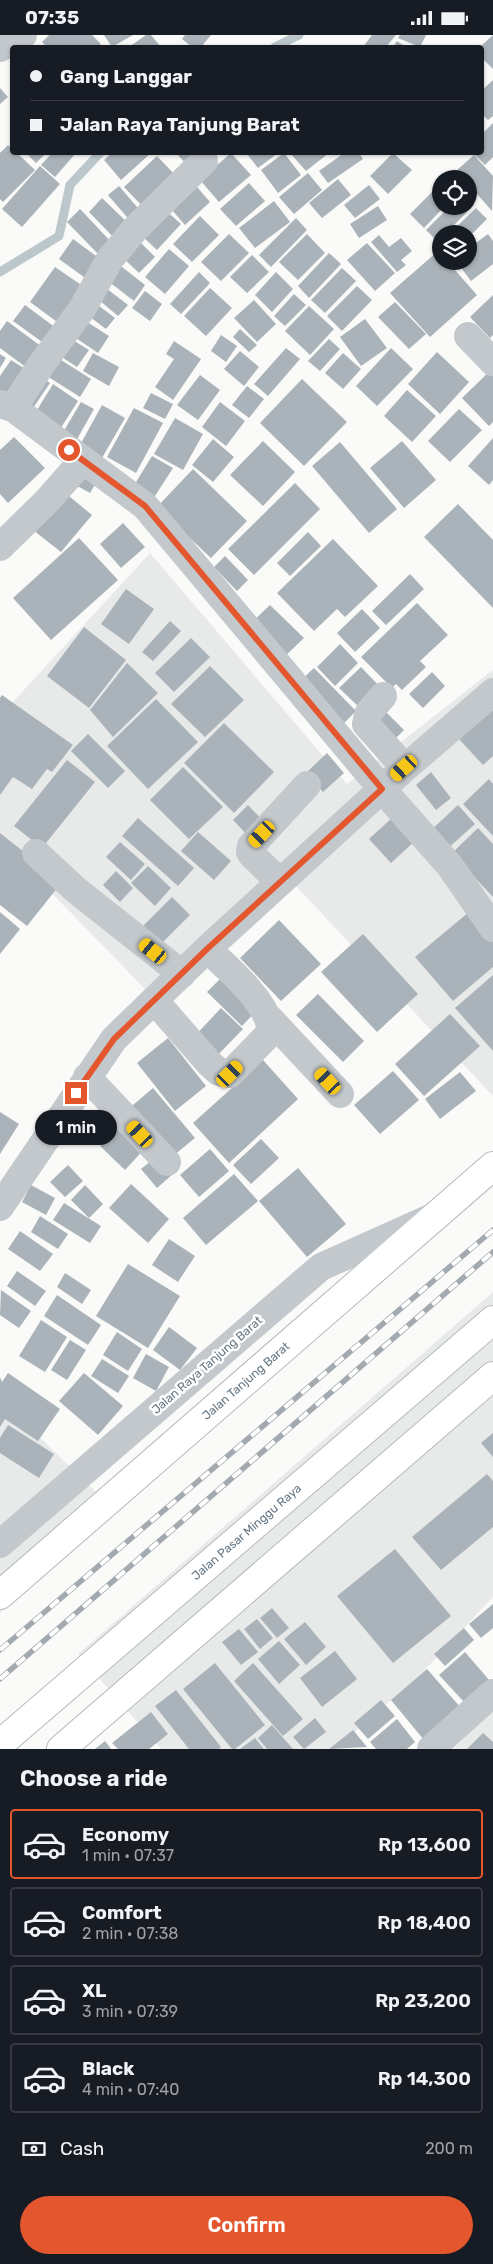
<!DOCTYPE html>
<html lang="en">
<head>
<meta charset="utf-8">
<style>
	body { margin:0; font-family:Rubik,sans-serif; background:#20242c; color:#f1f3f6; height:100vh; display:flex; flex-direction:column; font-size:19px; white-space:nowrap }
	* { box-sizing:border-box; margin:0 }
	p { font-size:16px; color:#9ea1a6 }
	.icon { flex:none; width:28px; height:28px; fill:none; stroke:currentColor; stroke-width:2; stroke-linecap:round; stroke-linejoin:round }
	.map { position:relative; height:1714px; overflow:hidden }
	.details { display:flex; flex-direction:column; background:#171b24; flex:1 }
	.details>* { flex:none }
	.banner { position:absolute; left:10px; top:10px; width:474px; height:110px; border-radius:5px; box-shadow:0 1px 4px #0004; display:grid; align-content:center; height:110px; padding:0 20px; background:#171b24 }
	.controls { position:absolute; left:432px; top:135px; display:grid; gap:10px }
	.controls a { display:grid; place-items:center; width:45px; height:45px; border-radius:50%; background:#171b24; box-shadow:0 1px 4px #0004; font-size:25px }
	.end { position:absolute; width:22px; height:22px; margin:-11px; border:6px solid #e4572e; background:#fff; box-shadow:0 0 0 2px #fff }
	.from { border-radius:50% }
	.bubble { position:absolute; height:35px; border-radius:18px; background:#171b24; box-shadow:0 1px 4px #0004; font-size:16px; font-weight:600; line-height:35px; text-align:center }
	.car { position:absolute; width:15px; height:30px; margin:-15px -8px; border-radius:6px; box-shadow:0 0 4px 1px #0007; background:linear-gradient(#f5c518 24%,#345 0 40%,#f5c518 0 76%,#345 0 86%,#f5c518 0) }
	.banner b { display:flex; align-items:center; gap:18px; height:48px; font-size:19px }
	.banner b+b { border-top:1px solid #363941 }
	.banner i { width:12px; height:12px; background:#f1f3f6 }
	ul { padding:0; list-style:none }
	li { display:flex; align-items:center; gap:15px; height:70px; margin:0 10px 8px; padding:0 10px; border:2px solid #363941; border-radius:5px }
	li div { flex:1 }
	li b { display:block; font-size:19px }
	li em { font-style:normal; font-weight:600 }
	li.selected { border-color:#e4572e }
	li>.icon { width:45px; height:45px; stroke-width:1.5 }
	h2 { padding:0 20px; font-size:22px; line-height:60px }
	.pay { display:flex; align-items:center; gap:12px; height:55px; padding:0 20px; font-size:19px }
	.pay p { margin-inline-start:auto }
	.cta { display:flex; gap:10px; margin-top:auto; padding:10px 20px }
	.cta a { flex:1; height:58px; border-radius:30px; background:#e4572e; color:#fff; font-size:20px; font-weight:600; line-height:58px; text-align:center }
	.status { display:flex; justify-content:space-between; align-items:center; height:35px; padding:0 25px; background:#171b24; direction:ltr }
	.status svg { height:14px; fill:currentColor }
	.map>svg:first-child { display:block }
	.built { fill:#e8e9e9 }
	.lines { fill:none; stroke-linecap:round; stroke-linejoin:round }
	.stream { stroke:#bbc7cb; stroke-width:9 }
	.building { fill:#aab3b9 }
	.major-casing { stroke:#b5babe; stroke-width:30 }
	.minor { stroke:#c3c8cc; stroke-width:28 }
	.major { stroke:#fff; stroke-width:28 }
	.rail-casing { stroke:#a2aab0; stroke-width:5.5 }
	.rail { stroke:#fff; stroke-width:4; stroke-dasharray:11; stroke-linecap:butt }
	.route { stroke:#e4572e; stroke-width:6 }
	.labels { text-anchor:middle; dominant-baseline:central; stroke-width:5; stroke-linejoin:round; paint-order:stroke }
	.street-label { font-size:12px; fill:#657683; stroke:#fff }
</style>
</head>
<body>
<div class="status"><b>07:35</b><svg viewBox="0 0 49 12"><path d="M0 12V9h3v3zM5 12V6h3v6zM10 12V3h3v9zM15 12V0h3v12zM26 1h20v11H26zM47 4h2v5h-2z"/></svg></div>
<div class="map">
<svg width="493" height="1714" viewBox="0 0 493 1714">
	<rect width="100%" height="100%" fill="#fafaf8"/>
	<path class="built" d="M150 518 347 749 493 635V1061L280 834 150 959 0 805V681Z
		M493 1257V1562L420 1640 335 1714H161L78 1619Z
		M0 1364 117 1477 0 1578Z
		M493 1672V1714H454Z"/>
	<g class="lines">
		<path class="stream" d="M275 12 299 0
			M0 237 59 201 70 150 100 118"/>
	</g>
	<path class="building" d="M49 0H92L101 9 97 12H47L42 7Z
		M104 0H133L112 12Z
		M146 0H151L161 12H129Z
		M185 0H211L201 12H192L182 4Z
		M372 0H396L386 12H363Z
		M400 0H426L420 12 398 3Z
		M493 0V34L481 22 480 12Z
		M397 6 406 12H393Z
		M493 45V81L488 85 481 78V56Z
		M0 53 8 62 0 69Z
		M493 88V122L485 130 473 118H481V100Z
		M8 110 12 114V118H17L35 135 3 167 0 164V118Z
		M26 118H46L36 128Z
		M52 118H76L55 142 41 130Z
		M112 118H151L121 145 104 125Z
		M176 118H201L187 130Z
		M231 118 251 140 219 167 200 145Z
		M249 118H278L258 133 247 119Z
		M284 118 301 140 278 158 261 135Z
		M290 118H329L306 136Z
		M344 118H359L363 124 328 148 319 136Z
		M393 118 412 135 388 159 370 141Z
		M474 120 493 141 492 176 469 150V144H463L456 136Z
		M157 121 178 143 145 174 124 152Z
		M40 131 60 149 22 192 2 174Z
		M308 138 322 155 294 179 279 162Z
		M338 144 351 160 322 183 309 168Z
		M191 145 210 167 185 190 165 167Z
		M249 148 265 166 236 191 220 174Z
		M441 148V171H445L424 193 410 179Z
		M369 150 380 164 355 183 344 170Z
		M119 151 143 179 132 188 108 160Z
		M102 163 133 193 118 207 89 177Z
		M469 165 474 170 445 199H441L437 206 426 195 450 171H469Z
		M274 166 290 187 255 213 239 193Z
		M378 171 387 185 359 203 350 189Z
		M163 173 181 189 157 215 140 199Z
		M476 173 487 184 469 202V199H449Z
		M80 174 115 211 102 223 67 187Z
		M200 181 219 200 192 227 173 209Z
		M296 183 307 195 271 232 259 220Z
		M229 199 249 218 221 246 201 227Z
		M307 199 325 218 298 245 279 227Z
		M488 199 493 206V229L471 246 456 226H469V213Z
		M379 200 389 212 401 203 412 216 401 225 406 230 397 237 371 207Z
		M136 203 155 222 139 238 120 220Z
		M73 204 103 226 88 245 59 224Z
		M367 208 395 238 375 256 347 225Z
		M169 214 189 231 165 259 145 242Z
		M438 216 441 220V226H447L477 260 430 302 390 258Z
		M329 218 341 229 309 263 298 251Z
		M252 220 269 237 247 258 230 242Z
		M117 228 145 250 134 266 104 243Z
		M55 232 90 256 64 292 30 267Z
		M342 233 356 246 325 278 311 265Z
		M199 237 210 248 181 279 170 269Z
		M276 237 293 254 272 277 255 260Z
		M102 250 128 270 118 281 93 260Z
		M357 251 372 265 342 296 327 281Z
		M210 253 232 273 206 301 184 281Z
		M145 256 162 269 150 286 132 273Z
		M294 259 306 270 285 291 274 281Z
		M493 260V300L490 303 470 282Z
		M254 265 276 289 257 307 234 283Z
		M94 267 115 283 106 294 86 279Z
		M395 267 426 299 409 314 378 282Z
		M25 270 60 296 49 312 13 286Z
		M309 271 334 294 310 320 285 296Z
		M365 284 387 313 361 331 340 302Z
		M84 285 109 301 98 318 73 301Z
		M7 286 46 315 31 336 0 313V296Z
		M240 294 257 310 249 317 233 302Z
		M221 300 237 311 226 327 211 316Z
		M68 302 89 315 77 332 57 319Z
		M329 304 340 314 320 336 308 326Z
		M174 306 201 324 173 365 155 352 174 324 166 319Z
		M286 313 300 324 268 361 254 349Z
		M391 313 413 334 377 371 356 351Z
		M240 316 259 332 244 351 224 334Z
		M437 317 469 347 440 379 408 349Z
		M93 318 119 332 109 351 83 336Z
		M343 318 361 334 343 354 325 338Z
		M0 319 6 323 0 333Z
		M58 323 91 344 80 362 47 341Z
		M11 325 30 337 9 367 0 360V341Z
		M493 333V387L489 391 462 363Z
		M200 340 220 355 198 385 177 370Z
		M40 341 50 348 29 379 19 372Z
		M302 344 347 387 304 431 260 388Z
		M53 349 78 366 59 396 34 380Z
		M247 351 264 364 249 383 232 370Z
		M407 355 436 381 412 407 384 381Z
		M151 358 173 369 165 384 143 373Z
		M81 367 94 374 76 406 62 399Z
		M220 367 245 386 226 411 202 392Z
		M102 370 125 383 102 423 80 410Z
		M134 373 163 388 136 438 107 422Z
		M459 374 482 395 450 427 428 406Z
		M175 383 203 399 183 435 154 419Z
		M14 402 45 433 8 468 0 459V415Z
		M493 403V445L489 450 468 431Z
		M213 404 234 422 213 447 192 430Z
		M263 406 295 437 263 471 230 440Z
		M402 406 436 445 404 473 370 433Z
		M340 407 397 474 369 498 312 431Z
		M152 421 173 433 153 464 133 452Z
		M81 433 99 443 90 458 72 448Z
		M193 434 247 486 211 523 157 472Z
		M295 448 320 474 254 540 228 514Z
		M64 457 92 480 61 517 33 495Z
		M458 469 493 505V573L424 502Z
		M123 488 145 512 121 533 100 509Z
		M308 497 321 511 290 541 277 528Z
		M79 503 118 545 51 605 13 563Z
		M333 504 378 551 345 582 337 574 314 596 277 558Z
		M225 521 248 545 237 556 214 532Z
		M410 539 424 554 386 590 372 576Z
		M126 554 154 574 129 609 101 589Z
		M417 568 448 600 420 626 426 632 402 655 396 649 392 653 361 622Z
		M270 570 304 603 283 623 249 590Z
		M362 574 380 593 355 617 337 598Z
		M170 586 181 596 153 626 142 617Z
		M84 592 126 625 89 673 47 641Z
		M191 603 210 622 174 657 155 638Z
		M340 609 358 628 335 651 317 632Z
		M127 628 158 658 113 702 90 675Z
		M210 631 244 665 205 702 171 669Z
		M361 632 382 654 361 674 339 653Z
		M314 633 356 676 341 691 299 647Z
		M432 637 445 651 423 673 409 659Z
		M2 660 73 710 52 737 47 734 32 754 13 742 0 760V663Z
		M156 664 198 707 148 754 107 711Z
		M493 674V721L483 730 459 704Z
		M385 676 404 695 390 709 372 689Z
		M224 688 274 737 234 778 184 728Z
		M88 699 125 736 108 753 71 716Z
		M327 718 344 738 323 757 306 738Z
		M67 725 95 747 42 813 14 791Z
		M183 732 223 772 189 804 150 765Z
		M431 737 451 763 436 775 416 750Z
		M489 744 493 749V801L463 769Z
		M248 770 268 791 253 806 233 785Z
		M458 770 475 789 445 816 428 798Z
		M393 782 415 806 391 828 369 804Z
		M138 783 194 833 178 851 122 801Z
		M478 793 493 809V862L452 818Z
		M198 797 231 826 214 845 181 816Z
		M0 798 62 847 27 891 0 870Z
		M120 807 145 829 131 845 106 822Z
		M148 831 171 853 155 871 131 848Z
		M116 836 133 853 120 867 103 850Z
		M172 862 190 880 157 913 139 895Z
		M0 877 20 894 0 919Z
		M469 877 493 905V932L453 966 415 922Z
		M279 885 321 929 281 966 240 923Z
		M363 899 418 959 377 997 321 937Z
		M224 940 259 973 242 991 207 957Z
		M493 940V1016L455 973Z
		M318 959 364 1006 343 1027 296 980Z
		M221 973 243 994 212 1026 190 1006Z
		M450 979 480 1011 424 1061 395 1029Z
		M168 1003 206 1051 175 1076 137 1028Z
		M263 1025 298 1064 229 1128 193 1088Z
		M393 1036 419 1065 380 1099 354 1070Z
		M460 1037 476 1056 440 1084 425 1064Z
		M153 1053 195 1103 168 1125 126 1076Z
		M0 1077 19 1089 0 1119Z
		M123 1087 147 1111 125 1135 100 1111Z
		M261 1104 279 1123 251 1149 233 1130Z
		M210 1114 229 1136 199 1162 180 1140Z
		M157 1121 173 1139 157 1153 141 1134Z
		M68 1130 83 1146 65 1162 50 1147Z
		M298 1133 346 1189 307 1222 259 1166Z
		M234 1139 258 1166 206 1210 183 1183Z
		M131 1149 169 1184 148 1208 109 1173Z
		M31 1150 55 1163 46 1180 22 1167Z
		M85 1150 103 1169 89 1183 71 1165Z
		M64 1168 101 1191 90 1208 53 1185Z
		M40 1181 68 1199 58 1214 31 1197Z
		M20 1196 53 1219 40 1236 8 1214Z
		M169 1204 195 1221 178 1247 152 1230Z
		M128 1229 180 1261 148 1313 96 1281Z
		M17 1236 46 1256 35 1271 7 1251Z
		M65 1238 91 1255 82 1269 57 1252Z
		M1 1255 31 1276 19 1293 0 1280Z
		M57 1260 101 1290 88 1310 44 1281Z
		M41 1285 67 1302 45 1337 19 1321Z
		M169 1292 197 1313 180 1335 153 1315Z
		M117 1297 142 1314 128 1336 103 1320Z
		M70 1305 86 1315 67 1345 51 1335Z
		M146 1319 169 1332 156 1356 133 1343Z
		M102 1324 129 1341 118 1358 91 1341Z
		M8 1338 60 1374 38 1406 5 1384 0 1392V1342L2 1347Z
		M84 1338 123 1371 98 1400 59 1366Z
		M8 1390 54 1419 39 1443 0 1418V1403Z
		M493 1398V1422L481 1408Z
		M487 1439 493 1446V1492L441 1535 412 1502Z
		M395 1514 451 1581 393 1628 337 1561Z
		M493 1569V1593L481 1603 469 1589Z
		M272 1573 289 1593 277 1603 260 1583Z
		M257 1584 273 1603 260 1614 244 1594Z
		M305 1587 326 1612 306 1630 284 1604Z
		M464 1593 474 1605 445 1631 434 1619Z
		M239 1594 258 1617 241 1630 222 1607Z
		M279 1606 300 1630 279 1649 258 1624Z
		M335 1616 357 1644 322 1672 300 1643Z
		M465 1617 490 1646 465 1668 439 1640Z
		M215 1628 265 1690 235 1714H232L183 1654Z
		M253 1628 303 1684 283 1701 234 1646Z
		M427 1634 461 1673 424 1705 391 1665Z
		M176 1655 221 1712 219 1714H189L155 1671Z
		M381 1665 395 1681 368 1704 354 1688Z
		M151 1677 168 1699 149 1714H118L112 1708Z
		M315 1683 326 1697 304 1714 293 1702Z
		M397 1684 415 1707 407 1714H376L370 1707Z
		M272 1690 293 1714H267L258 1703Z
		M353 1695 367 1712 329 1714Z
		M483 1698 493 1707V1714H467Z
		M255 1703 264 1714H240Z
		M105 1706 111 1714H95Z"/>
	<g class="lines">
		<g class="major-casing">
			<g id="major">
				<path id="s1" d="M0 1560 493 1131"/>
				<path id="s2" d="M0 1709 493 1285"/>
				<path d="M61 1714 493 1341"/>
			</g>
		</g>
		<path class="minor" d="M0 13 23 0
			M468 301 493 327
			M0 369 13 373 145 471 382 754 450 831 493 893
			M13 373 41 330 82 274 110 224 136 193 204 126
			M0 512 48 465 83 425
			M383 661 369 677 366 689 405 733
			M36 818 76 855 182 939
			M280 847 253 821 250 817 251 811 307 750
			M154 965 209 1028 219 1037 230 1039 270 998C273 972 226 931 207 914
			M270 984 340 1059
			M87 1042 167 1127
			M0 1172 114 1004 207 914 405 733 493 657
			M0 1509 321 1232 428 1184
			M431 1714 493 1658"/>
		<use href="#major" class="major"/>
		<g class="rail-casing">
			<path id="rail" d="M0 1615 493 1195
				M0 1644 493 1217"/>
		</g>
		<use href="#rail" class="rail"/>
	</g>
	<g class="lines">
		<path class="route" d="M69 415 145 471 382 754 207 914 114 1004 76 1058"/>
	</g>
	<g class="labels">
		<g class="street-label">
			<text transform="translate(207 1330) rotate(-41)">Jalan Raya Tanjung Barat</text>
			<text stroke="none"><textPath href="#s1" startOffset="326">Jalan Tanjung Barat</textPath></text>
			<text stroke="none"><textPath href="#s2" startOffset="325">Jalan Pasar Minggu Raya</textPath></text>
		</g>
	</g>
</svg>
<div class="controls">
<a><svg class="icon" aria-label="locate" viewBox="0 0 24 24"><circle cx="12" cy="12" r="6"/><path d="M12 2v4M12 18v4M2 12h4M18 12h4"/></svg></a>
<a><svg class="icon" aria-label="layers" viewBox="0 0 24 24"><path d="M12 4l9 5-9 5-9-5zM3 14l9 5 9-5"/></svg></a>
</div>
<i class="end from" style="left:69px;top:415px"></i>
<i class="end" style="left:76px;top:1058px"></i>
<div class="bubble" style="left:35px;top:1075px;width:82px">1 min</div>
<i class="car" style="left:404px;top:733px;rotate:228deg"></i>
<i class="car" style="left:262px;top:799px;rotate:223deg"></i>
<i class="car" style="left:153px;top:916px;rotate:309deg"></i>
<i class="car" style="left:230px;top:1039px;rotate:45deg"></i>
<i class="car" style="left:328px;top:1046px;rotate:317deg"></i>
<i class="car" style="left:140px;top:1099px;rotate:317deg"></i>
<div class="banner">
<b><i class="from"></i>Gang Langgar</b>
<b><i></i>Jalan Raya Tanjung Barat</b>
</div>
</div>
<section class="details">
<h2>Choose a ride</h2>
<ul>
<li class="selected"><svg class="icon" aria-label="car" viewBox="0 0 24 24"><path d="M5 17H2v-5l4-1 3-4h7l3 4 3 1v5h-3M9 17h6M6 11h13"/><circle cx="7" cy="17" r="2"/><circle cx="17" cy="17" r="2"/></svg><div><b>Economy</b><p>1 min · 07:37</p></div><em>Rp 13,600</em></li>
<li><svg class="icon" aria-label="car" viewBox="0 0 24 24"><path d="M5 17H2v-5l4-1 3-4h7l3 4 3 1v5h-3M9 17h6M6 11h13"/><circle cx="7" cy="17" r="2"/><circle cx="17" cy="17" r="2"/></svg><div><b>Comfort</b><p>2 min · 07:38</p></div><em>Rp 18,400</em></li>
<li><svg class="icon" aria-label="car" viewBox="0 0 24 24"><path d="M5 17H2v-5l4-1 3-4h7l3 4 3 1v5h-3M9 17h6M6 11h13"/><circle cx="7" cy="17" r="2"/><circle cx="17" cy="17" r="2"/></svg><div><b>XL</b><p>3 min · 07:39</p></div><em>Rp 23,200</em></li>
<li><svg class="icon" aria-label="car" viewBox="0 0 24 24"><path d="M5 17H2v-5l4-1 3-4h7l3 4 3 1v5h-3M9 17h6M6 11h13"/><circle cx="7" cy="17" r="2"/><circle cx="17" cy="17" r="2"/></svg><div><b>Black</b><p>4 min · 07:40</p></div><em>Rp 14,300</em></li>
</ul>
<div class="pay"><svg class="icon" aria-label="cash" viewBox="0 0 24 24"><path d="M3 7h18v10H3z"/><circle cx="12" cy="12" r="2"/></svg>Cash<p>200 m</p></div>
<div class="cta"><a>Confirm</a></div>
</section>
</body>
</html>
